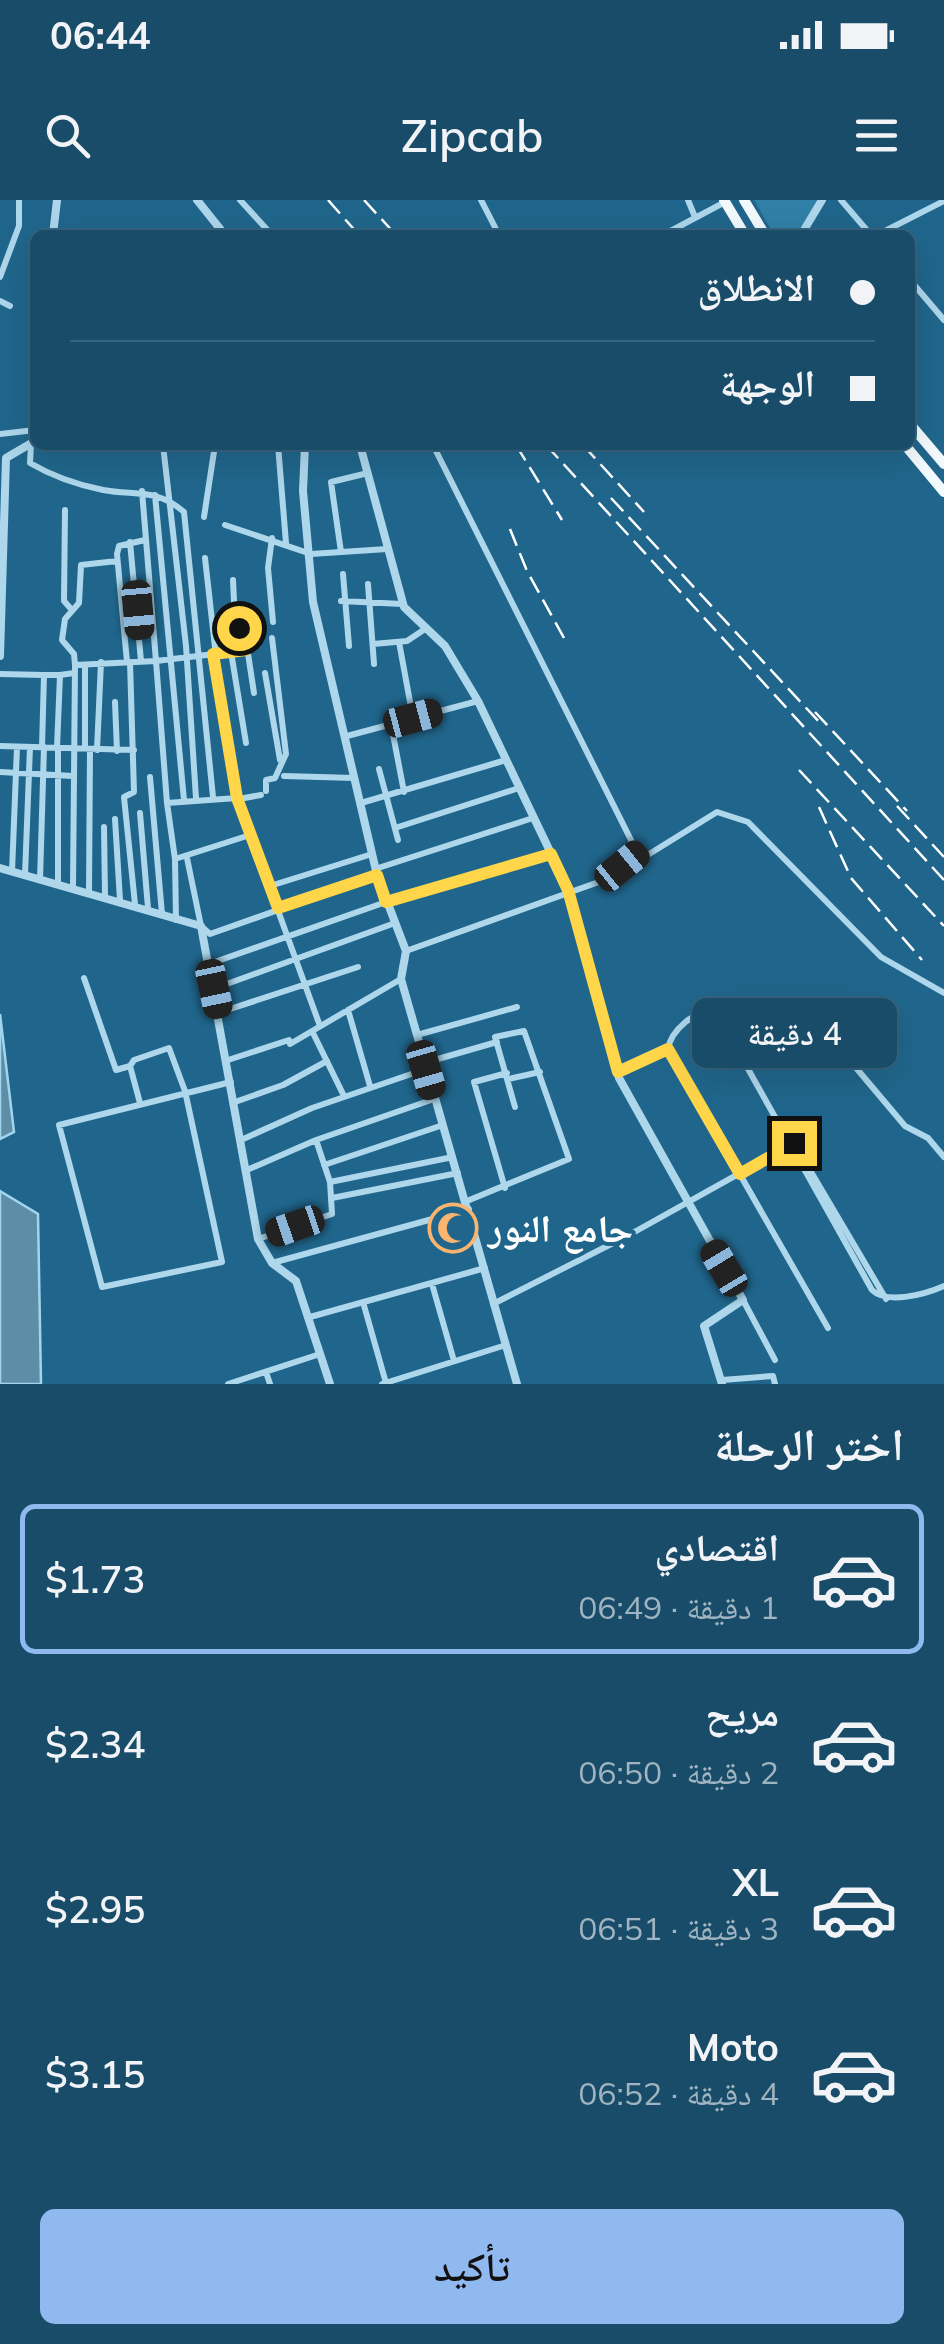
<!DOCTYPE html>
<html lang="ar">
<head>
<meta charset="utf-8">
<style>
	body { margin:0; font-family:Mulish,"Noto Naskh Arabic",sans-serif; background:#255671; color:#f1f3f6; direction:rtl; height:100vh; display:flex; flex-direction:column; font-size:38px; white-space:nowrap }
	* { box-sizing:border-box; margin:0 }
	p { font-size:32px; color:#9fb4c0 }
	.icon { flex:none; width:55px; height:55px; fill:none; stroke:currentColor; stroke-width:2; stroke-linecap:round; stroke-linejoin:round }
	.map { position:relative; height:1184px; overflow:hidden; direction:ltr }
	.side { display:flex; flex-direction:column; background:#184c69; flex:1 }
	.side>* { flex:none }
	.top-card { position:absolute; left:30px; top:30px; width:885px; height:220px; border-radius:15px; box-shadow:0 10px 40px #0002,0 0 0 2px #36637d; direction:rtl; display:grid; align-content:center; height:220px; padding:0 40px; background:#184c69 }
	.end { position:absolute; width:45px; height:45px; margin:-22px; border:12px solid #ffd54a; background:#111; box-shadow:0 0 0 5px #111 }
	.from { border-radius:50% }
	.bubble { position:absolute; height:70px; border-radius:15px; background:#184c69; box-shadow:0 10px 40px #0002,0 0 0 2px #36637d; font-size:32px; font-weight:600; line-height:70px; text-align:center; direction:rtl }
	.car { position:absolute; width:30px; height:60px; margin:-30px -15px; border-radius:12px; box-shadow:0 0 8px 2px #0007; background:linear-gradient(#222 24%,#8ab4d8 0 40%,#222 0 76%,#8ab4d8 0 86%,#222 0) }
	.top-card b { display:flex; align-items:center; gap:35px; height:95px; font-size:38px }
	.top-card b+b { border-top:2px solid #36637d }
	.top-card i { width:25px; height:25px; background:#f1f3f6 }
	ul { padding:0; list-style:none }
	li { display:flex; align-items:center; gap:30px; height:150px; margin:0 20px 15px; padding:0 20px; border:5px solid transparent; border-radius:15px }
	li div { flex:1 }
	li b { display:block; font-size:38px }
	li em { font-style:normal; font-weight:600 }
	li.selected { border-color:#90b9f0 }
	li>.icon { width:90px; height:90px; stroke-width:1.5 }
	h2 { padding:0 40px; font-size:45px; line-height:120px }
	.button { display:flex; gap:20px; margin-top:auto; padding:20px 40px }
	.button a { flex:1; height:115px; border-radius:15px; background:#90b9f0; color:#111; font-size:40px; font-weight:600; line-height:115px; text-align:center }
	.status { display:flex; justify-content:space-between; align-items:center; height:70px; padding:0 50px; background:#184c69; direction:ltr }
	.status svg { height:28px; fill:currentColor }
	header { display:flex; justify-content:space-between; align-items:center; height:130px; padding:0 40px; background:#184c69; font-size:45px; font-weight:600 }
	.map>svg:first-child { display:block }
	.green { fill:#3180a8 }
	.water { fill:#5e8ea7; stroke:#a1d5ed; stroke-width:2.5 }
	.lines { fill:none; stroke-linecap:round; stroke-linejoin:round }
	.minor { stroke:#aed7ec; stroke-width:6 }
	.tertiary { stroke:#aed7ec; stroke-width:8 }
	.primary { stroke:#f3fafe; stroke-width:10 }
	.rail { stroke:#fff; stroke-width:2.5; stroke-dasharray:18 8; stroke-linecap:butt }
	.route { stroke:#ffd54a; stroke-width:12 }
	.labels { text-anchor:middle; dominant-baseline:central; stroke-width:8; stroke-linejoin:round; paint-order:stroke }
	.poi-label { font-size:38px; font-weight:bold; fill:#fff; stroke:#20668c; text-anchor:start }
</style>
</head>
<body>
<div class="status"><b>06:44</b><svg viewBox="0 0 49 12"><path d="M0 12V9h3v3zM5 12V6h3v6zM10 12V3h3v9zM15 12V0h3v12zM26 1h20v11H26zM47 4h2v5h-2z"/></svg></div>
<header><svg class="icon" aria-label="menu" viewBox="0 0 24 24"><path d="M4 6h16M4 12h16M4 18h16"/></svg>Zipcab<svg class="icon" aria-label="search" viewBox="0 0 24 24"><circle cx="10" cy="10" r="6"/><path d="M15 15l6 6"/></svg></header>
<div class="map">
<svg width="944" height="1184" viewBox="0 0 944 1184">
	<rect width="100%" height="100%" fill="#20668c"/>
	<path class="green" d="M754 0H818L796 35H774Z"/>
	<path class="water" d="M0 814 14 932 0 939Z
		M0 991 38 1014 41 1184H0Z"/>
	<g class="lines">
		<path class="minor" d="M240 0 272 35
			M481 0 499 35
			M688 0 695 17
			M841 0 871 35
			M212 35 221 30
			M663 35 725 2
			M877 35 944 1
			M0 77 19 26V0
			M910 80 944 120
			M0 101 10 106
			M0 234 35 230
			M31 244 30 263C52 276 78 285 103 290 135 296 157 288 184 312L213 597
			M163 245 186 446 196 598
			M278 245 286 343
			M433 245 638 654
			M142 291 156 461 231 452 246 543
			M155 295 184 600
			M65 310 64 401 72 410
			M204 317 215 245
			M225 325 311 354 387 349
			M272 338 268 368 273 422
			M130 342 141 461
			M341 352 331 282 368 273
			M205 358 226 546 237 598 167 603 175 659 250 635
			M343 374 349 446
			M233 380 235 423 245 434 254 493
			M368 384 374 464
			M341 401 402 404
			M399 442 413 518
			M373 444 407 441 425 429
			M127 462 117 354 119 346 145 340
			M130 462 134 592 124 597 135 704
			M75 465 156 461 167 603
			M265 473 280 560
			M0 474 44 475
			M115 502 117 551
			M391 524 404 592
			M347 536 478 501
			M0 546 134 550
			M42 547 44 475H60
			M57 548 60 475 74 473
			M85 548V465
			M97 550 101 462
			M379 569 398 640
			M0 572 73 576
			M284 576 354 578
			M150 577 162 714
			M266 591V580L275 578 286 554 272 438
			M237 598 320 826
			M239 599 261 595
			M361 603 506 560
			M140 613 148 708
			M115 619 120 700
			M104 627 105 696
			M395 628 519 588
			M187 658 201 726 210 734 377 675
			M175 659 176 720
			M375 669 533 618
			M12 672 17 547
			M25 675 30 547
			M40 680 44 547
			M58 684V548
			M270 686 372 654
			M73 688 75 465 74 454 62 440 65 419 79 403 81 365 117 361
			M89 692 90 549
			M406 751 607 679 638 654 646 656 717 612 748 622 881 757 944 793
			M209 764 386 702 551 655
			M84 778 116 870 130 866
			M213 789 395 723
			M348 810 370 886
			M218 813 358 767
			M313 833 344 896
			M417 835 517 807
			M668 849 828 1128
			M228 860 289 840 290 844 401 779
			M424 863 497 842
			M857 869 905 926 928 938 944 957
			M617 872 668 849C671 830 696 809 715 810L872 1090C887 1105 926 1094 944 1086
			M508 879 540 872
			M235 902 283 885 327 861
			M140 903 130 866 134 860 169 848 185 891 222 1062 102 1087 59 925 231 882
			M241 940 312 908 426 869
			M324 965 443 925
			M247 970 316 940 434 899
			M330 982 453 957
			M505 988 474 882 507 873
			M332 998 458 973
			M467 1001 569 959 524 831 495 837 515 907
			M258 1039 332 1014 330 982 316 940
			M272 1063 469 1009
			M432 1084 454 1161
			M743 1100 775 1160
			M363 1102 386 1183
			M493 1104 629 1035 794 943 886 1099
			M310 1117 485 1068
			M266 1172 270 1184
			M722 1180 773 1176 775 1184
			M228 1184 320 1154
			M382 1184 506 1145"/>
		<path class="tertiary" d="M197 0 225 35
			M53 35 57 0
			M801 35 822 0
			M305 245 303 291 313 402 377 675 406 751 401 779 517 1184
			M360 245 404 407 445 446 478 501 569 691 619 878 743 1100 704 1126 722 1184
			M0 456 6 258 35 241
			M0 668 201 726 258 1039 272 1063 296 1081 330 1184"/>
		<path class="primary" d="M724 0 745 35
			M744 0 765 35
			M910 224 944 264
			M905 245 944 292"/>
		<path class="rail" d="M328 0 359 35
			M364 0 396 35
			M516 245 562 320
			M546 245 944 680
			M583 245 644 312
			M611 298 822 525
			M510 329 527 371 564 438
			M815 512 907 611
			M799 570 944 726
			M897 606 944 657
			M819 607 851 678 922 760"/>
	</g>
	<g class="lines">
		<path class="route" d="M239 428 244 431 246 450 213 454 237 598 278 708 377 675 386 702 551 654 568 690 618 872 668 849 740 974 794 943"/>
	</g>
	<defs>
		<g id="mosque-ring" transform="scale(2.5)"><circle r="9.5" fill="#20668c" stroke="#f9b46f" stroke-width="1.5"/><path d="M3.5-4.9A6 6 0 1 0 3.5 4.9A5 5 0 1 1 3.5-4.9Z" fill="#f9b46f"/></g>
	</defs>
	<g fill-rule="evenodd">
		<use href="#mosque-ring" x="453" y="1028"/>
	</g>
	<g class="labels">
		<g class="poi-label">
			<text x="488" y="1028">جامع النور</text>
		</g>
	</g>
</svg>
<i class="end from" style="left:239px;top:428px"></i>
<i class="end" style="left:794px;top:943px"></i>
<div class="bubble" style="left:692px;top:798px;width:205px">4 دقيقة</div>
<i class="car" style="left:138px;top:410px;rotate:175deg"></i>
<i class="car" style="left:413px;top:518px;rotate:75deg"></i>
<i class="car" style="left:622px;top:666px;rotate:51deg"></i>
<i class="car" style="left:214px;top:789px;rotate:168deg"></i>
<i class="car" style="left:426px;top:870px;rotate:164deg"></i>
<i class="car" style="left:295px;top:1026px;rotate:251deg"></i>
<i class="car" style="left:724px;top:1068px;rotate:329deg"></i>
<div class="top-card">
<b><i class="from"></i>الانطلاق</b>
<b><i></i>الوجهة</b>
</div>
</div>
<section class="side">
<h2>اختر الرحلة</h2>
<ul>
<li class="selected"><svg class="icon" aria-label="car" viewBox="0 0 24 24"><path d="M5 17H2v-5l4-1 3-4h7l3 4 3 1v5h-3M9 17h6M6 11h13"/><circle cx="7" cy="17" r="2"/><circle cx="17" cy="17" r="2"/></svg><div><b>اقتصادي</b><p>1 دقيقة · 06:49</p></div><em>$1.73</em></li>
<li><svg class="icon" aria-label="car" viewBox="0 0 24 24"><path d="M5 17H2v-5l4-1 3-4h7l3 4 3 1v5h-3M9 17h6M6 11h13"/><circle cx="7" cy="17" r="2"/><circle cx="17" cy="17" r="2"/></svg><div><b>مريح</b><p>2 دقيقة · 06:50</p></div><em>$2.34</em></li>
<li><svg class="icon" aria-label="car" viewBox="0 0 24 24"><path d="M5 17H2v-5l4-1 3-4h7l3 4 3 1v5h-3M9 17h6M6 11h13"/><circle cx="7" cy="17" r="2"/><circle cx="17" cy="17" r="2"/></svg><div><b>XL</b><p>3 دقيقة · 06:51</p></div><em>$2.95</em></li>
<li><svg class="icon" aria-label="car" viewBox="0 0 24 24"><path d="M5 17H2v-5l4-1 3-4h7l3 4 3 1v5h-3M9 17h6M6 11h13"/><circle cx="7" cy="17" r="2"/><circle cx="17" cy="17" r="2"/></svg><div><b>Moto</b><p>4 دقيقة · 06:52</p></div><em>$3.15</em></li>
</ul>
<div class="button"><a>تأكيد</a></div>
</section>
</body>
</html>
